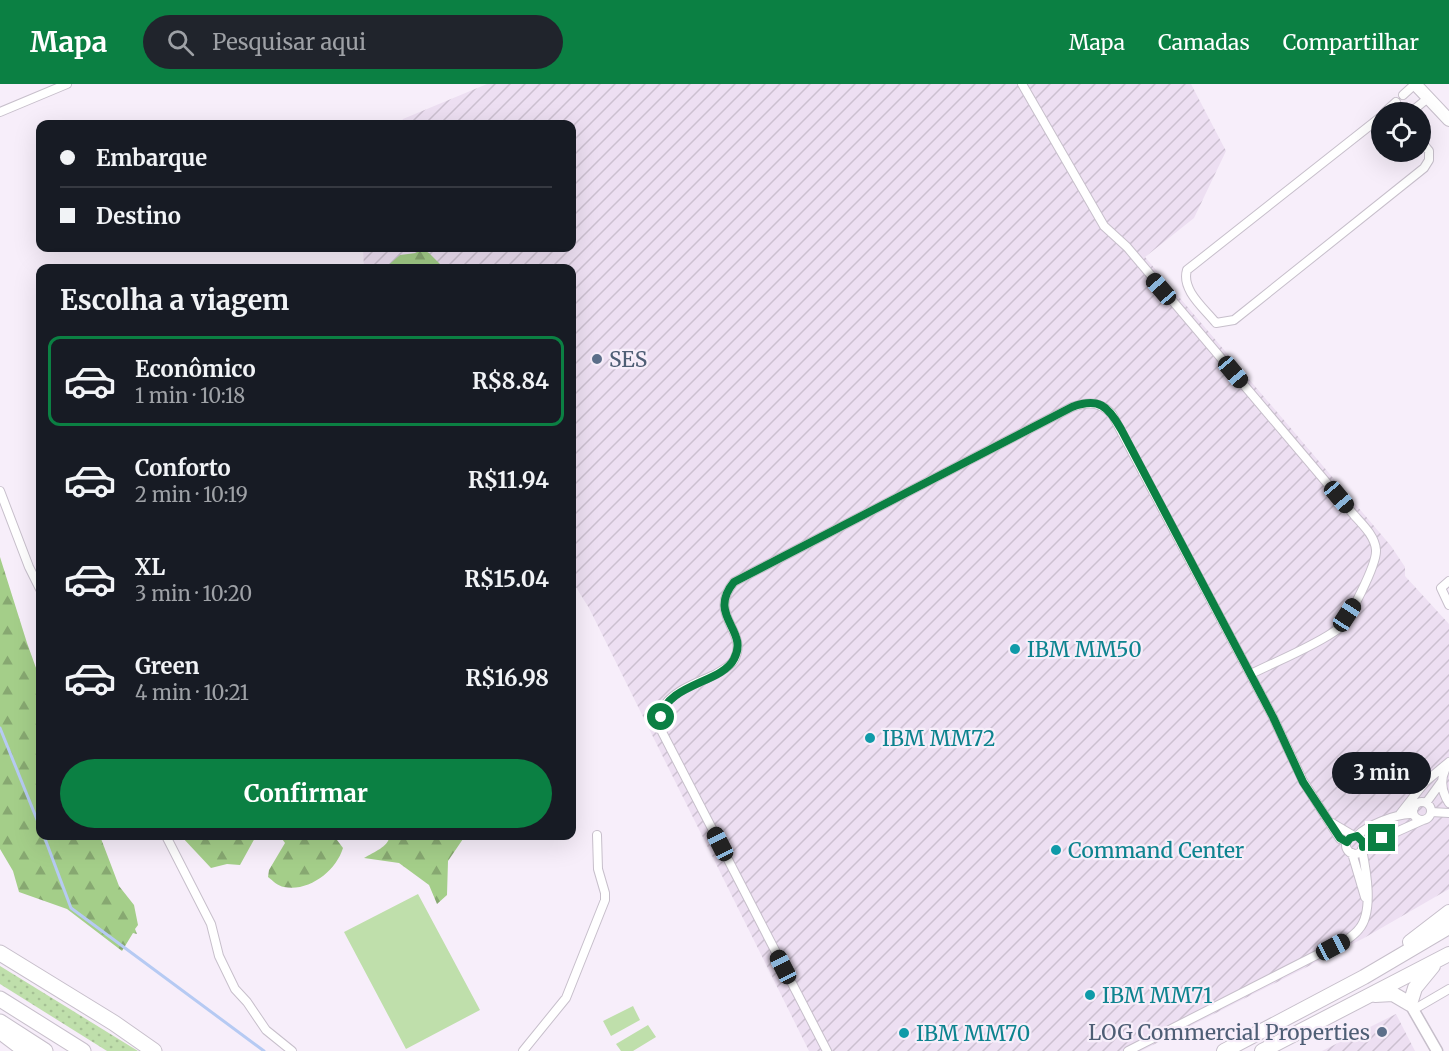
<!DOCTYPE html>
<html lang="pt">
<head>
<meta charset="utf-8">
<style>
	body { margin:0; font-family:Merriweather,serif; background:#20242c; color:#f1f3f6; height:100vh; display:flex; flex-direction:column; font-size:22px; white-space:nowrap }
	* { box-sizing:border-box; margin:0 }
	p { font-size:20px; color:#9ea1a6 }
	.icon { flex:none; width:33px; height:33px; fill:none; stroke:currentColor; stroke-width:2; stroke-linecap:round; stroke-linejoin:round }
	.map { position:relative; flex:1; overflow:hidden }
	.panel { position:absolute; left:36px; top:180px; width:540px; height:576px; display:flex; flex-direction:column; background:#171b24; border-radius:12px; box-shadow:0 6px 24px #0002 }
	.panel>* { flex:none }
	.banner { position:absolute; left:36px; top:36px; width:540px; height:132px; border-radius:12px; box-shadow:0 6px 24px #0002; display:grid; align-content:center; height:132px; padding:0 24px; background:#171b24 }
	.controls { position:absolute; left:1371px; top:18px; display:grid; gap:12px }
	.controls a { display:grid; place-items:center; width:60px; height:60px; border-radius:50%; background:#171b24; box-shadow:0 6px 24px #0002; font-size:30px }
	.end { position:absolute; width:27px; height:27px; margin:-14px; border:8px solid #0b8043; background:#fff; box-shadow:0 0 0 3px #fff }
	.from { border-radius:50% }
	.bubble { position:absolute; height:42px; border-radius:21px; background:#171b24; box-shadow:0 6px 24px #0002; font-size:20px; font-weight:700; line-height:42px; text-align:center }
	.car { position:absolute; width:18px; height:36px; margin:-18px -9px; border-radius:8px; box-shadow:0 0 4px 2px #0007; background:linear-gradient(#222 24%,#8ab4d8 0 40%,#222 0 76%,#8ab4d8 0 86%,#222 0) }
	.banner b { display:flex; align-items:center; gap:21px; height:57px; font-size:22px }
	.banner b+b { border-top:2px solid #363941 }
	.banner i { width:15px; height:15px; background:#f1f3f6 }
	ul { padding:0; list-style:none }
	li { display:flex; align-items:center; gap:18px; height:90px; margin:0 12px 9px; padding:0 12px; border:3px solid transparent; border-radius:12px }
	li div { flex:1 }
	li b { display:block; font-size:22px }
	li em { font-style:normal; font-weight:700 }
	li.active { border-color:#0b8043 }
	li>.icon { width:54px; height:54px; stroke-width:1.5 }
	h2 { padding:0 24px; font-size:27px; line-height:72px }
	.action { display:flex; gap:12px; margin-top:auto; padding:12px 24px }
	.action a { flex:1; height:69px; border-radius:36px; background:#0b8043; color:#fff; font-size:24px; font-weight:700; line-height:69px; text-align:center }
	header { display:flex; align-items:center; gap:36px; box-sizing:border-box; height:84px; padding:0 30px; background:#0b8043; color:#fff }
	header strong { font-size:28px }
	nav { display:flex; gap:33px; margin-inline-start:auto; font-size:21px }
	.search { width:420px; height:54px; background:#20242c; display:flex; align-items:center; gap:15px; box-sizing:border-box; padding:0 21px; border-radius:33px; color:#9ea1a6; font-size:22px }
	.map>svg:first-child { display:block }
	.industrial { fill:url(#industrial-furrows) }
	.grass { fill:url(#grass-dots) }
	.forest { fill:url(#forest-firs) }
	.pitch { fill:#bfdfab }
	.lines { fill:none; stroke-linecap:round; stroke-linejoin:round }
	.stream { stroke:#b6caf3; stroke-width:3 }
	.minor-casing { stroke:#c7bfcb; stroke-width:10 }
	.tertiary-casing { stroke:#c7bfcb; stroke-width:13 }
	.secondary-casing { stroke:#c7bfcb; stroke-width:14 }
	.trunk-casing { stroke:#c7bfcb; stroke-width:16 }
	.motorway-casing { stroke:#c7bfcb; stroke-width:17 }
	.minor { stroke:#fff; stroke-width:8 }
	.tertiary { stroke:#fff; stroke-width:10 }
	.secondary { stroke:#fff; stroke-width:12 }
	.trunk { stroke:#fff; stroke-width:14 }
	.motorway { stroke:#fff; stroke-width:15 }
	.route { stroke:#0b8043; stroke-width:8 }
	.service-dot { fill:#5c6f8a; stroke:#f7eefa; stroke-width:2 }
	.culture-dot { fill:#0f9aa8; stroke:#f7eefa; stroke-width:2 }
	.labels { text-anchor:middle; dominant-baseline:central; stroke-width:4.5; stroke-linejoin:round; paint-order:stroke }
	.service-label { font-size:21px; fill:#4e5e75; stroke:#f7eefa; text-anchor:start }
	.culture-label { font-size:21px; fill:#0d838f; stroke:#f7eefa; text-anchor:start }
</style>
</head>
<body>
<header>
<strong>Mapa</strong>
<div class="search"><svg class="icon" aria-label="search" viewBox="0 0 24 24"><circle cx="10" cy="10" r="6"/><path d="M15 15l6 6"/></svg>Pesquisar aqui</div>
<nav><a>Mapa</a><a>Camadas</a><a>Compartilhar</a></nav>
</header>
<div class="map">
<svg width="1449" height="967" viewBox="0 0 1449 967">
	<defs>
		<pattern id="industrial-furrows" width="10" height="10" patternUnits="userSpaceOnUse" patternTransform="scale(1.5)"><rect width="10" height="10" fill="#eddff2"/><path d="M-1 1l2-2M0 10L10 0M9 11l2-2" fill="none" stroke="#ccc0d0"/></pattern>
		<pattern id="grass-dots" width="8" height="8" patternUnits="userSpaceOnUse" patternTransform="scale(1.5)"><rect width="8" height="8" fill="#bfdfab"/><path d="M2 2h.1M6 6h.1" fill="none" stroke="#a5c094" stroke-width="1.8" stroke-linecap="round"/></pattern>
		<pattern id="forest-firs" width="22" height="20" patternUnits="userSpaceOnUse" patternTransform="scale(1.5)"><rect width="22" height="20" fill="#a4ce89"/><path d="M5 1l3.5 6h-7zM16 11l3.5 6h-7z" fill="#87a871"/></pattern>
	</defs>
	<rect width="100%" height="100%" fill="#f7eefa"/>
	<path class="industrial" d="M487 0H1191L1226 67 1194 134 1145 173 1391 462 1405 483V492L1449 540V805L1364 854 1141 967H809L589 524 572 497V184H364L363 164H572V40H400L403 35Z
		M1396 930 1415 967H1322Z"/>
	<path class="grass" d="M0 882 138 967H107L0 900Z"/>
	<path class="forest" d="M420 164 429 169 444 184H385L400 171 416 169Z
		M0 473 27 559 40 595V752H100L119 802 134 821 138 841 135 845 137 850 133 849 122 867 67 825 19 808 13 787 0 765Z
		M181 752H256L240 781 227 780 211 784Z
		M280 752H334L343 764C336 787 309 808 284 803 278 802 273 797 268 793L269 786 285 759Z
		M390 752H465L448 777 447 811 437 820 429 801 399 779 364 774C374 768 388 763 390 752Z"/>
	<path class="pitch" d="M418 810 480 926 406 965 344 848Z
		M633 922 640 936 611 952 603 937Z
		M648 941 656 953 633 967H621L616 960Z"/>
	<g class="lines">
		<path class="stream" d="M0 644 40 743
			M44 752 71 824 264 967"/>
		<g class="minor-casing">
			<path id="minor" d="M1022 0 1104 142 1127 163 1354 431C1362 440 1375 452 1376 466 1377 480 1349 536 1338 545 1315 562 1277 577 1251 590
				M1403 11 1415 0
				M0 28 67 0
				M1385 28 1396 18
				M1411 28 1428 14
				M1382 32 1187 186C1181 206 1204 224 1216 239L1234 236 1424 84 1429 76V67L1420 56
				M0 407 29 483 40 505
				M1449 497 1441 504 1449 521
				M1447 682C1440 694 1441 707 1449 719
				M1413 727a9 9 0 1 1 18 0a9 9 0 1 1-18 0Z
				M1426 719 1442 697
				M1431 728 1449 729
				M1400 730 1425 698 1449 678
				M1332 739 1354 752
				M166 752 211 840 219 872 235 905 247 918 266 946 292 967
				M1357 752C1366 742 1396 730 1410 730L1414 724
				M1346 761a9 9 0 1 1 18 0a9 9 0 1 1-18 0Z
				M1363 763 1423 736
				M1352 769 1365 813
				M1413 926 1449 905
				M523 967 566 914 605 816V809L598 785 597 751
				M827 967 660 644C660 638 660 631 662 626 670 607 700 598 716 590 722 586 730 583 734 576 750 547 706 532 734 498L1072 323C1089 317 1100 318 1112 330L1273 633 1303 697 1340 755 1347 757
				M1128 967 1348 855C1352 852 1356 849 1359 845 1374 828 1366 786 1362 765"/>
		</g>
		<g class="tertiary-casing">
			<path id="tertiary" d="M1410 920 1437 967"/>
		</g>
		<g class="secondary-casing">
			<path id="secondary" d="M1415 0 1449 36"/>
		</g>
		<g class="trunk-casing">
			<path id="trunk" d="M1410 858 1449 828
				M1375 911 1393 910 1410 920 1415 904 1433 882
				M1224 967 1364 893 1449 843
				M1262 967 1449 870"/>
		</g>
		<g class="motorway-casing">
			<path id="motorway" d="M0 869 114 939 154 967
				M0 915 83 967
				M0 938 45 967
				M5 951 26 967"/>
		</g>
		<use href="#minor" class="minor"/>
		<use href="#tertiary" class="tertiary"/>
		<use href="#secondary" class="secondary"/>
		<use href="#trunk" class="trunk"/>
		<use href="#motorway" class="motorway"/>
	</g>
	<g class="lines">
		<path class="route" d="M661 633C667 600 722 599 734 575 750 546 706 532 734 498L1072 323C1099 313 1108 322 1121 345L1273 633 1303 698 1340 754 1347 758 1350 754 1357 752 1363 758V763L1382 754"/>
	</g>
	<g class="service-dot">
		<circle cx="597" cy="275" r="6"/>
		<circle cx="1382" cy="948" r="6"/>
	</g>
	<g class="culture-dot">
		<circle cx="1015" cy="565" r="6"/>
		<circle cx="870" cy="654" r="6"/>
		<circle cx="1056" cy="766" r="6"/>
		<circle cx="1090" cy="911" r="6"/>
		<circle cx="904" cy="949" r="6"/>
	</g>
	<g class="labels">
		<g class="service-label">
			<text x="609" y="275">SES</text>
			<text x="1370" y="948" text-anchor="end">LOG Commercial Properties</text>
		</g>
		<g class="culture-label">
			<text x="1027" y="565">IBM MM50</text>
			<text x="882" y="654">IBM MM72</text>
			<text x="1068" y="766">Command Center</text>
			<text x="1102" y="911">IBM MM71</text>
			<text x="916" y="949">IBM MM70</text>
		</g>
	</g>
</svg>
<div class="controls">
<a><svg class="icon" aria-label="locate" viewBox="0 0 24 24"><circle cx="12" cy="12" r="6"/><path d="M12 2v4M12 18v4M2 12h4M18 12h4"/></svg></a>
</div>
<i class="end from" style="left:661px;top:633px"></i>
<i class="end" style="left:1382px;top:754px"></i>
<div class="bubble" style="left:1332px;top:668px;width:99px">3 min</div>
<i class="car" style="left:1161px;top:205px;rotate:319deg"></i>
<i class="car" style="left:1233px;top:288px;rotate:140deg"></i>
<i class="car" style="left:1339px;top:413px;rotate:140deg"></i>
<i class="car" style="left:1347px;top:531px;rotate:33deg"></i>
<i class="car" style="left:720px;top:760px;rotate:333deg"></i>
<i class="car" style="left:1333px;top:863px;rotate:62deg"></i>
<i class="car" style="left:783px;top:883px;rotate:333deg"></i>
<div class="banner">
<b><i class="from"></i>Embarque</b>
<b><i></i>Destino</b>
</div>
<section class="panel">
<h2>Escolha a viagem</h2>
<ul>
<li class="active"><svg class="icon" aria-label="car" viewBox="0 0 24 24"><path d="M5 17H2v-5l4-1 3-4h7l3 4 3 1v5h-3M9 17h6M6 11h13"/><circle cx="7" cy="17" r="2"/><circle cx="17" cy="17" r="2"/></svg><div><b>Econômico</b><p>1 min · 10:18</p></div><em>R$8.84</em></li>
<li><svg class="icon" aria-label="car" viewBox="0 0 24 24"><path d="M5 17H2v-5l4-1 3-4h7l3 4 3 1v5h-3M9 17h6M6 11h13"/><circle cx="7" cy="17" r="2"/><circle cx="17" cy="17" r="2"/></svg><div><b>Conforto</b><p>2 min · 10:19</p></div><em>R$11.94</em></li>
<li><svg class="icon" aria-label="car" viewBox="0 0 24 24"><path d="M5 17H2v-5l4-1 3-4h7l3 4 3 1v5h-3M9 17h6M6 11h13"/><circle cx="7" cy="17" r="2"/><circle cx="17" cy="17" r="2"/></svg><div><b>XL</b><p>3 min · 10:20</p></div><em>R$15.04</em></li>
<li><svg class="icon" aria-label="car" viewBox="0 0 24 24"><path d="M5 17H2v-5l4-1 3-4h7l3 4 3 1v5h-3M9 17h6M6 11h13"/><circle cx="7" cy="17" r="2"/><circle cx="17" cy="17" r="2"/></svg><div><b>Green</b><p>4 min · 10:21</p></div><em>R$16.98</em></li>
</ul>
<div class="action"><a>Confirmar</a></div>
</section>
</div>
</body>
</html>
